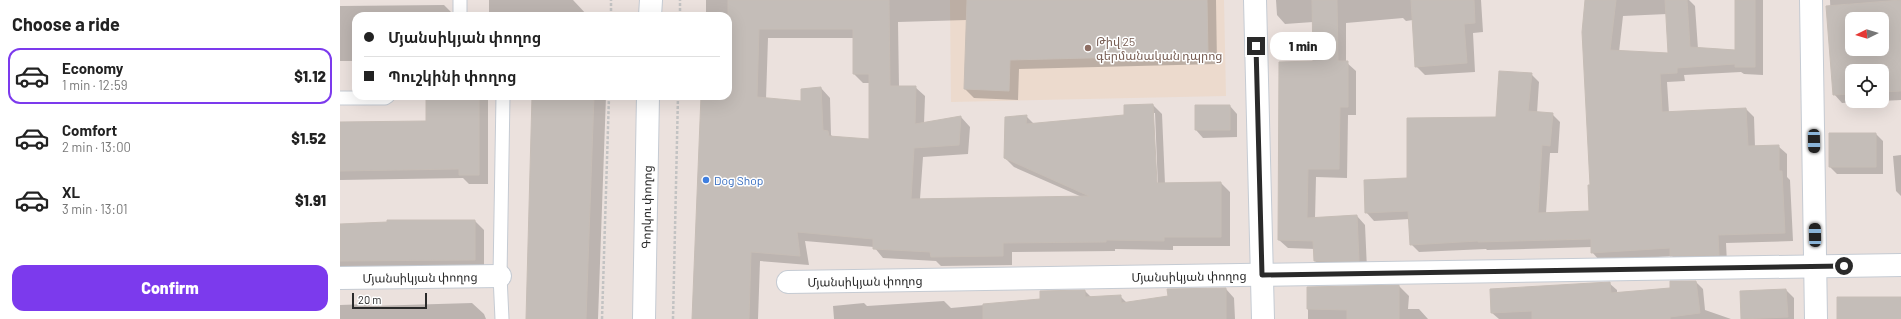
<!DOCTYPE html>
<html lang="en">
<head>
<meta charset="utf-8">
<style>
	body { margin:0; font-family:Barlow,"Noto Sans Armenian",sans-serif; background:#f6f6f6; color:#222; height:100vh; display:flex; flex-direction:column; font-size:15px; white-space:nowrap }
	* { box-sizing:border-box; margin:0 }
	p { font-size:13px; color:#767676 }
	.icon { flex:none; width:22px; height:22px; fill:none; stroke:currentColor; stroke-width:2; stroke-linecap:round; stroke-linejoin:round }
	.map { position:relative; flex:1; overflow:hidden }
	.details { display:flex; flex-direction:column; background:#fff; width:340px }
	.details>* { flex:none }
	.hud { position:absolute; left:12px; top:12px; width:380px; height:88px; border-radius:12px; box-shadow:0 4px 16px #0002; display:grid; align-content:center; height:88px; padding:0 12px; background:#fff }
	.needle { width:26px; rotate:265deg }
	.controls { position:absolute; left:1505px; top:12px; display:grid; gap:8px }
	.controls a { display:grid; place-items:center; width:44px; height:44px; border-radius:8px; background:#fff; box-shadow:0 4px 16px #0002; font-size:20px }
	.scale { position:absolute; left:12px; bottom:10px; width:75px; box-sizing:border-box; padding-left:4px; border:2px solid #2a2a2a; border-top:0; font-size:11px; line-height:14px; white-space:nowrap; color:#2a2a2a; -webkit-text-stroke:3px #fff; paint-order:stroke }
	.end { position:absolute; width:18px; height:18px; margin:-9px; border:5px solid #2a2a2a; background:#fff; box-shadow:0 0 0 2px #fff }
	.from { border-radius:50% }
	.bubble { position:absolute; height:28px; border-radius:12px; background:#fff; box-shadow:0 4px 16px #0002; font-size:13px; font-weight:800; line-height:28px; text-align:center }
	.car { position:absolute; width:12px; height:24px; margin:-12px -6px; border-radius:5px; box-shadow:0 0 3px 1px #0007; background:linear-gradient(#222 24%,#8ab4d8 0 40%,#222 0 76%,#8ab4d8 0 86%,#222 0) }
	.hud b { display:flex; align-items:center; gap:14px; height:38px; font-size:15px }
	.hud b+b { border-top:1px solid #e0e0e0 }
	.hud i { width:10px; height:10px; background:#222 }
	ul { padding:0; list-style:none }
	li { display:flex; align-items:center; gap:12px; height:56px; margin:0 8px 6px; padding:0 4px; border:2px solid transparent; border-radius:12px }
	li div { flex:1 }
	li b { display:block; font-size:15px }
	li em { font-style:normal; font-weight:800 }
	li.current { border-color:#7c3aed }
	li>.icon { width:36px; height:36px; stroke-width:1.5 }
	h2 { padding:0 12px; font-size:18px; line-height:48px }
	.action { display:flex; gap:8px; margin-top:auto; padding:8px 12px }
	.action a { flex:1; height:46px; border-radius:12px; background:#7c3aed; color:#fff; font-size:16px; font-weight:800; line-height:46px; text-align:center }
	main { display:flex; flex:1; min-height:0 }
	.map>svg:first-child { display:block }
	.education { fill:#ecdacd }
	.shadow { fill:#0003; fill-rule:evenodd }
	.building { fill:#c4bdb8; stroke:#c6bdb6; fill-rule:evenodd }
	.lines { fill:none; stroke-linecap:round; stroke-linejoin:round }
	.lane-casing { stroke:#c5cbd3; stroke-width:15 }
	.street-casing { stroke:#c5cbd3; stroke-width:24 }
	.secondary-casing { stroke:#c5cbd3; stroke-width:24 }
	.path { stroke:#c3c3c3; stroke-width:2.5; stroke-dasharray:3 2; stroke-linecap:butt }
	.lane { stroke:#fff; stroke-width:13 }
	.street { stroke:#fff; stroke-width:22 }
	.secondary { stroke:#fff; stroke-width:22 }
	.route { stroke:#2a2a2a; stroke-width:5 }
	.education-dot { fill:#8d6e63; stroke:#fff; stroke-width:1.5 }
	.shop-dot { fill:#3f7fe0; stroke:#fff; stroke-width:1.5 }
	.labels { text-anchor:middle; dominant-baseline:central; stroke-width:3; stroke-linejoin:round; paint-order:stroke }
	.education-label { font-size:12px; fill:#785e54; stroke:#fff; text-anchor:start }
	.shop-label { font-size:12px; fill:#366cbe; stroke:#fff; text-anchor:start }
	.street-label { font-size:12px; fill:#2a2a2a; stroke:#fff }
</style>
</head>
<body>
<main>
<section class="details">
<h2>Choose a ride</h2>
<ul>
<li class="current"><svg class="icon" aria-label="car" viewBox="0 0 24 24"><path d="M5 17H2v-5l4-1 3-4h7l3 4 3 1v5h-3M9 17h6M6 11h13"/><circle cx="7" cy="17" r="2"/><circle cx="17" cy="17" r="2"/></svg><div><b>Economy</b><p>1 min · 12:59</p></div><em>$1.12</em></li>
<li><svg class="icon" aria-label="car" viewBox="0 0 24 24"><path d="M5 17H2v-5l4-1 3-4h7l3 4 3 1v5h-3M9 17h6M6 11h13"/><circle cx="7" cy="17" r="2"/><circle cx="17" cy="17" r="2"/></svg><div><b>Comfort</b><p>2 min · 13:00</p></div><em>$1.52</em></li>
<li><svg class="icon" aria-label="car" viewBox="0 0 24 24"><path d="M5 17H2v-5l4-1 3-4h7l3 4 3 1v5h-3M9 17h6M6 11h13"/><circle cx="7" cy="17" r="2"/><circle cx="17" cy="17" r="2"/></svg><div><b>XL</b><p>3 min · 13:01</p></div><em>$1.91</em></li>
</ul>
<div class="action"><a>Confirm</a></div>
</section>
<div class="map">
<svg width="1561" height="319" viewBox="0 0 1561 319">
	<rect width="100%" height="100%" fill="#ebe1dd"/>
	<path class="education" d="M610 0H884L886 96 611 102Z"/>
	<path class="shadow" d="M149 0H233L248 16H149Z
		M366 0H876L877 64 679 69 678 100 634 98 625 89 627 20 558 22 559 87H575L585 96 584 124 621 117 630 127 628 154 583 157 580 199 742 197 674 167 665 158 686 116 694 124 785 116 813 105 822 114 825 184 881 183 890 192V246H833V250L775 249V251L672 252V265L601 266 596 261 543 258 534 247 465 241 469 265 420 261 418 319H353L362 96H388V16H366ZM428 38H514V74L523 83H530V141L494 138 491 135 490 98 481 88 462 103 426 99ZM812 113H815L818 188H816Z
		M936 0H1141L1143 32 1133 33 1135 72 1085 75 1076 66 1073 20 1066 21 1063 18 1006 23V62L1016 71V115H1008L1007 178 976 177 975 218 1017 216 1025 225 1027 269 984 270 975 261V249L948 248 939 240 975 62 973 22 945 24 937 15Z
		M1246 0H1349L1355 6 1358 49 1396 51V0H1423V75L1404 74 1401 72 1344 75 1345 81 1327 82 1329 113 1406 109 1414 117 1415 147 1438 146 1447 154V177L1450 180 1453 241 1386 243 1387 263 1339 264 1332 256 1260 261 1252 252V247L1147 250 1146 249 1079 252 1071 244 1070 219 1034 221 1026 212 1068 179 1156 118 1191 74 1199 82 1197 113 1212 114 1220 122 1218 153H1210L1206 213 1250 212 1251 186ZM1327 14 1330 54 1279 52 1283 16Z
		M1490 0H1561V100L1542 101V71H1512V101H1538L1502 103 1494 94ZM1512 19H1542V49H1512Z
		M104 5 111 12V16H16V61H0V6Z
		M87 96H148V184H129L123 178 0 180V123L87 122Z
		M193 96H266L258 319H187Z
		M856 106H890L897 114V137L863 138 856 130Z
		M1536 134 1543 141V174H1497L1490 167Z
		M1561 155V196L1556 191 1553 156Z
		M135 221 144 230V268L0 267V225Z
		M1356 282 1363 289 1365 310 1391 319H1159L1152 313 1269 283 1277 290V294L1331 289Z
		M1059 286 1069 296 1068 309H1079L1088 319H968V288Z
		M886 289 894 298 895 319H494L493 306 524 303 527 306 604 301 611 308 701 300 745 291 752 298 780 296 787 303Z
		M1446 290 1454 298V319H1402Z
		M132 303 144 314 146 319H0V305L28 304 30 306Z"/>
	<path class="building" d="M388 0H549L550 86H576L575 124 621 116 619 145 574 148 571 199 749 196 664 158 665 117 687 115 686 124 784 115V105L813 104 817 183 881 182V237H824V241L766 240V242L663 243V256L591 257 590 252 533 249V239L457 232 460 256 411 252 409 319H352L361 96H388ZM419 29H513V74H529V139L489 136 488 131 483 130 481 87 461 89V101L417 97Z
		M627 0H867L868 55 670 60 669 91 624 89Z
		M972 0H997L998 61H1008V107H1000L999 169H968L967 218 1017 215 1019 261H974L973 241 938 240 939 62 973 61Z
		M1071 0H1134L1135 23 1124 24 1127 63 1075 67Z
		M1245 0H1276L1270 50 1328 53 1325 0H1347L1350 47 1395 50V0H1415V67H1395V64L1337 68V73L1320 74 1322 112 1406 108 1408 146 1439 145V171H1442L1445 233 1378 235 1379 255 1330 256V248L1251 253V239L1138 242V241L1070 245 1068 211 1025 213 1024 180 1067 178V118L1156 117 1159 71 1192 73 1188 111 1213 113 1210 146 1202 145 1198 213 1249 211 1248 185H1250L1242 32Z
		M1561 0V91L1542 92V71H1512V94L1493 95 1486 6ZM1512 19H1542V49H1512Z
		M86 96H139V175H119V169L0 171V122L86 121Z
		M192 96H254L246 319H186Z
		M855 105H890V130H855Z
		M1489 133H1536V167H1489Z
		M47 220H135V260L0 261V224L47 222Z
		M1330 281H1356L1360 313 1330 317V319H1192V311L1151 313 1150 289 1270 282 1271 293 1330 288Z
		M1059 285V319H1007V310L967 309V287Z
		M886 288V319H643V304L700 299V291L745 290V297L781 295V303L828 296 827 289Z
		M1446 289 1448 317 1401 319 1400 291Z
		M1497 297H1561V319H1497Z"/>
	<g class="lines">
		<g class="lane-casing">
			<path id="lane" d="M120 0V16
				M0 98H45L48 96
				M162 319 160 276 163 96"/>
		</g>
		<g class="street-casing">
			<g id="street">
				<path d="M915 0 923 319"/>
				<path d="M1471 0 1476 319"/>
				<path id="s1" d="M0 278 160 276"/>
				<path id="s2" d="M448 282 1561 265"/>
			</g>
		</g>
		<g class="secondary-casing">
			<g id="secondary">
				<path d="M310 16 311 0"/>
				<path id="s3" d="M304 319 308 96"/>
			</g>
		</g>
		<path class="path" d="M271 16V0
			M340 16V0
			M262 319 269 96
			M333 319 338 96"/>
		<use href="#lane" class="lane"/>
		<use href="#street" class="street"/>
		<use href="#secondary" class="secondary"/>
	</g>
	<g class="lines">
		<path class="route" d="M916 46 922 275 1504 266"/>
	</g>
	<circle class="education-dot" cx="748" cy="48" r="4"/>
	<circle class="shop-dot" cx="366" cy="180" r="4"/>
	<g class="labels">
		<g class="education-label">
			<text x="756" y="41">Թիվ 25<tspan x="756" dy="14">գերմանական դպրոց</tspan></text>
		</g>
		<g class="shop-label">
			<text x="374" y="180">Dog Shop</text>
		</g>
		<g class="street-label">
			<text stroke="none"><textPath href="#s3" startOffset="112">Գորկու փողոց</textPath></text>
			<text stroke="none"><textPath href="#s2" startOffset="401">Մյանսիկյան փողոց</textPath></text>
			<text stroke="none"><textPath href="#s1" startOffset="80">Մյանսիկյան փողոց</textPath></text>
			<text stroke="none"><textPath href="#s2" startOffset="77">Մյանսիկյան փողոց</textPath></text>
		</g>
	</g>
</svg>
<div class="controls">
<a><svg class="needle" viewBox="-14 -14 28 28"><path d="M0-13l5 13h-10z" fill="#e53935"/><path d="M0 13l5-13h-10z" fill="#767676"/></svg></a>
<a><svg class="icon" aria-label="locate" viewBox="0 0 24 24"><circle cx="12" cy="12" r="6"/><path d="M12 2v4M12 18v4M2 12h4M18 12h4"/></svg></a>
</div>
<div class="scale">20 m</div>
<i class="end from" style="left:1504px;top:266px"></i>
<i class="end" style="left:916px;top:46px"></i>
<div class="bubble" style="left:930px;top:32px;width:66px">1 min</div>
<i class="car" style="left:1474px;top:141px;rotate:179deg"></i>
<i class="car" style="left:1475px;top:235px;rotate:359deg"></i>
<div class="hud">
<b><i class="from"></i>Մյանսիկյան փողոց</b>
<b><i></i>Պուշկինի փողոց</b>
</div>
</div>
</main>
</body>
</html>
